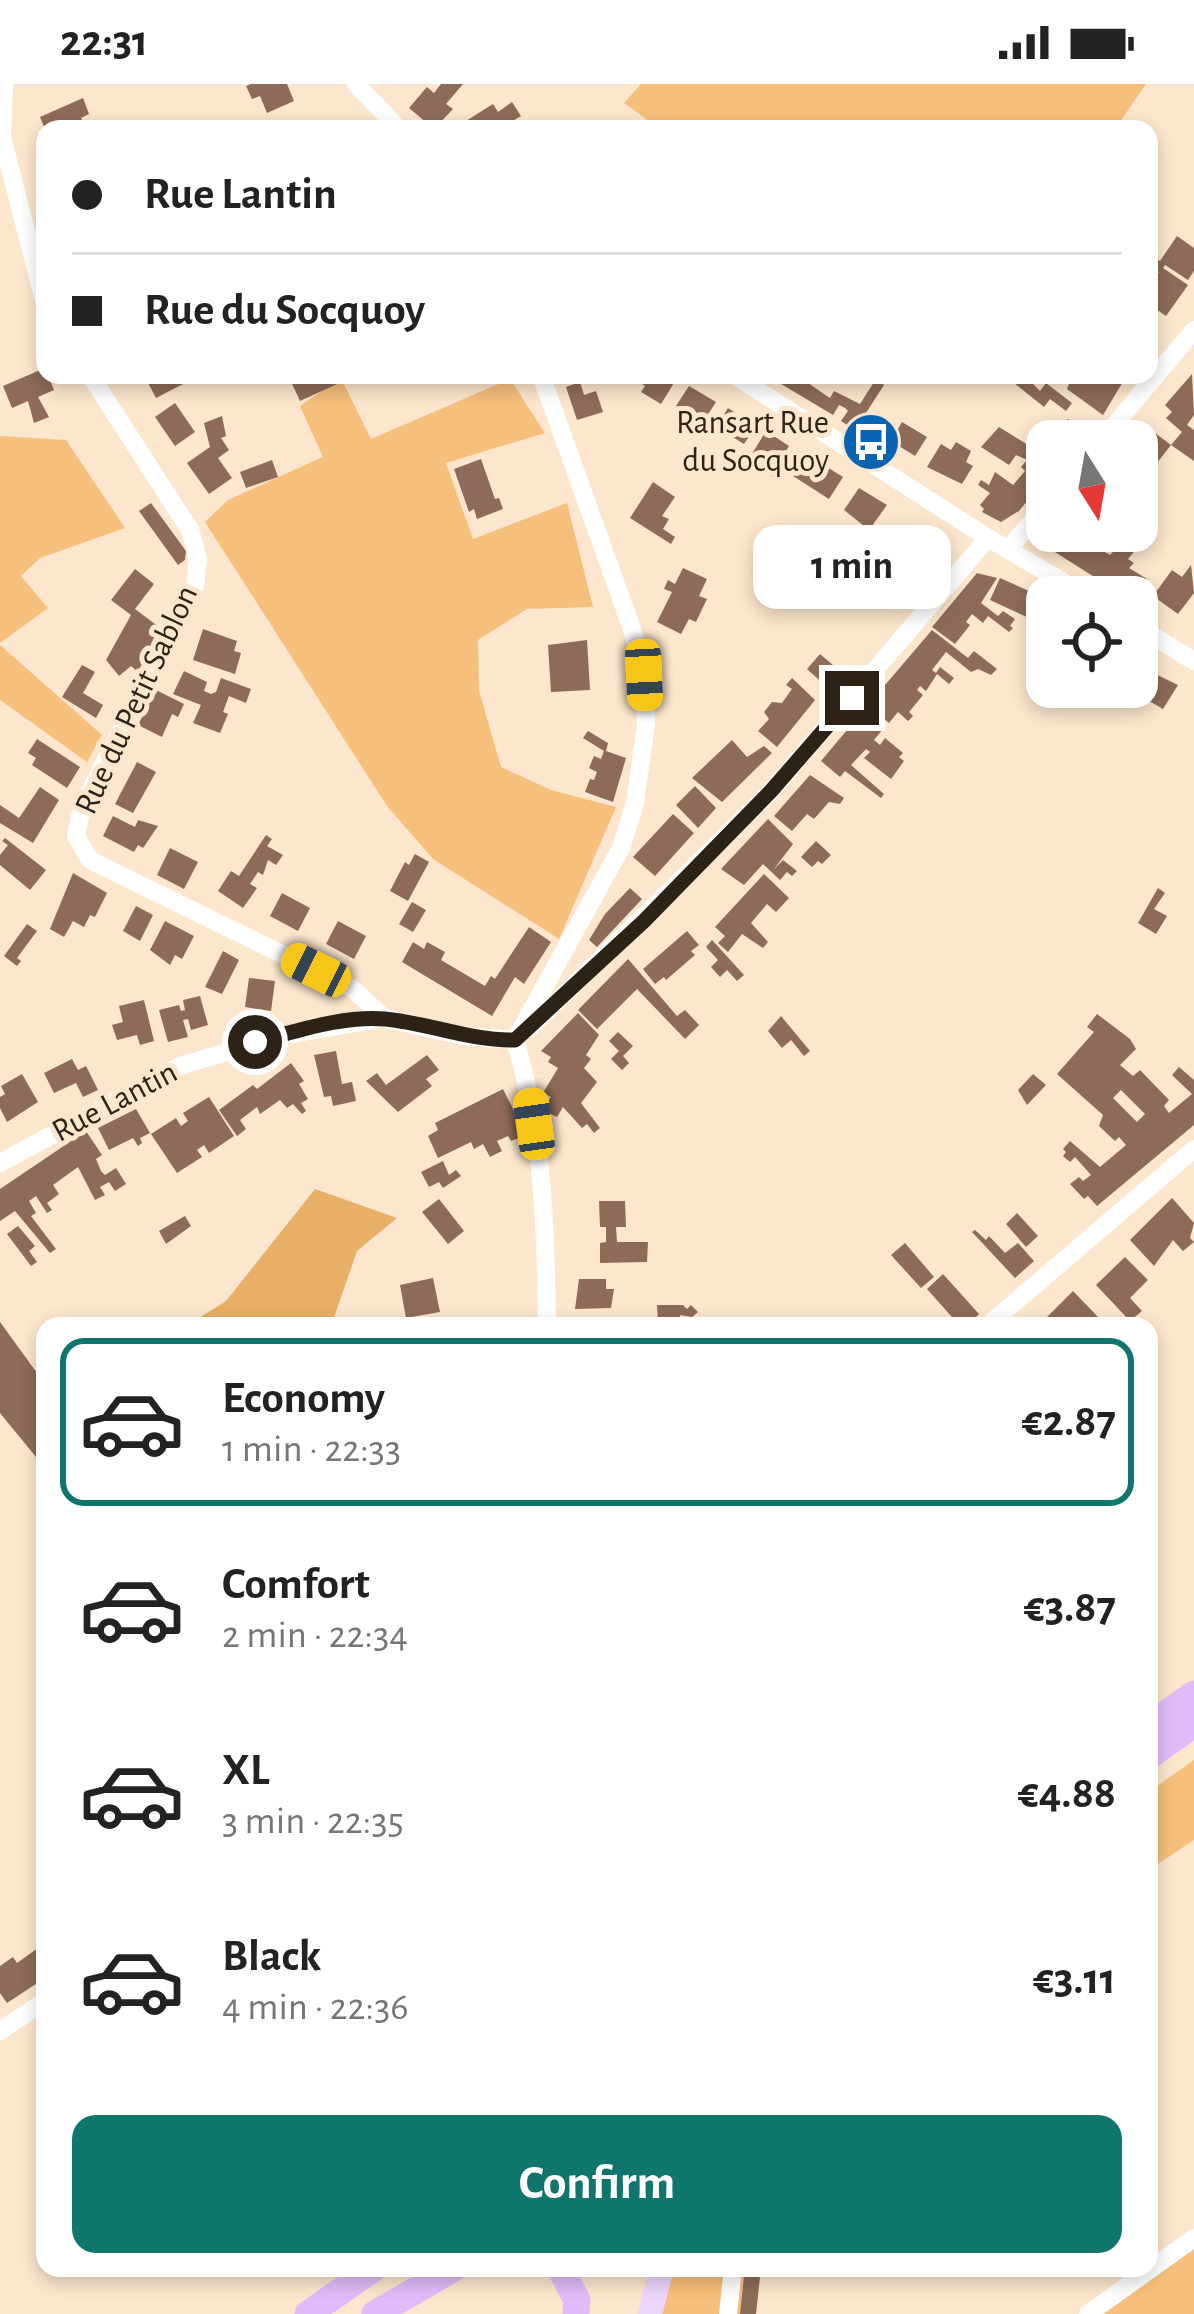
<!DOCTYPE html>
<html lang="en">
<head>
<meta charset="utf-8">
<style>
	body { margin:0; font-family:"Alegreya Sans",sans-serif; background:#f2f2f2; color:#222; height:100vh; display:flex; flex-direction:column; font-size:45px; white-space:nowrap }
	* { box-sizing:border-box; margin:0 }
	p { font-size:39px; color:#767676 }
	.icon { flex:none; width:66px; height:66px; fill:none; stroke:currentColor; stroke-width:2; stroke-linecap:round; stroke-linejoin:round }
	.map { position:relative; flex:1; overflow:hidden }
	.panel { position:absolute; left:36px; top:1233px; width:1122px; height:960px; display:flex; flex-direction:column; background:#fff; border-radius:24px; box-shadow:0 6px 18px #0003 }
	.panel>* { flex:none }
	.top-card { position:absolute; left:36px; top:36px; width:1122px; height:264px; border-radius:24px; box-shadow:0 6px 18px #0003; display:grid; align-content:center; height:264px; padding:0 36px; background:#fff }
	.needle { width:78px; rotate:169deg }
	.buttons { position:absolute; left:1026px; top:336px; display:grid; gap:24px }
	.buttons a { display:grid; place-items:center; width:132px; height:132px; border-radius:24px; background:#fff; box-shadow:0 6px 18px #0003; font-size:60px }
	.end { position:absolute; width:54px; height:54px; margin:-27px; border:15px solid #2c2216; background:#fff; box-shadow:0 0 0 6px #fff }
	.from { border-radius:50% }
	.bubble { position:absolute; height:84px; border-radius:24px; background:#fff; box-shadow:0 6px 18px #0003; font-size:39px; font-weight:700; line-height:84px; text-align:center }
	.car { position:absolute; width:36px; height:72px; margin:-36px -18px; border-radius:15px; box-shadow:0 0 9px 3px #0007; background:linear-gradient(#f5c518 24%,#345 0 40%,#f5c518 0 76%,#345 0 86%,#f5c518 0) }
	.top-card b { display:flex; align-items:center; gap:42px; height:114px; font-size:45px }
	.top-card b+b { border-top:3px solid #e0e0e0 }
	.top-card i { width:30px; height:30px; background:#222 }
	ul { padding:21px 0 0; list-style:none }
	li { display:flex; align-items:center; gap:36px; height:168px; margin:0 24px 18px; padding:0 12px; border:6px solid transparent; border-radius:24px }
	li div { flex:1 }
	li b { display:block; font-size:45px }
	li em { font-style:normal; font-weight:700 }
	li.selected { border-color:#0f766e }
	li>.icon { width:108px; height:108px; stroke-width:1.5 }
	.cta { display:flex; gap:24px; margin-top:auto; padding:24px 36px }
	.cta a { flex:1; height:138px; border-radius:24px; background:#0f766e; color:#fff; font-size:48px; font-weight:700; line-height:138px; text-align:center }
	.status { display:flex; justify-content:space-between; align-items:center; height:84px; padding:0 60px; background:#fff; direction:ltr }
	.status svg { height:33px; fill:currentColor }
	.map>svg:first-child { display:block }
	.green { fill:#f6bf7b }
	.forest { fill:#e9af66 }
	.building { fill:#8d6b58; fill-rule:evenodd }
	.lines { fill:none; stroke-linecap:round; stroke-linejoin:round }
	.minor { stroke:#fff; stroke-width:18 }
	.major { stroke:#edd6fb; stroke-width:24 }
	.highway { stroke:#e1bbf9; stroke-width:27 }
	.route { stroke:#2c2216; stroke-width:15 }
	.labels { text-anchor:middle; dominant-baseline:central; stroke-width:10; stroke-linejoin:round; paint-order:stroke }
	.poi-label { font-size:33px; fill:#2c2216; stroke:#fce6cd; text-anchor:end }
	.street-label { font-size:33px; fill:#2c2216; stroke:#fce6cd }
</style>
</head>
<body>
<div class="status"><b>22:31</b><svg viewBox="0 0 49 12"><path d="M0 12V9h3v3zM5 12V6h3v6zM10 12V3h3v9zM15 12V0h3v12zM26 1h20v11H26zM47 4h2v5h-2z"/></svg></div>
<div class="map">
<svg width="1194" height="2230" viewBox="0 0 1194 2230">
	<rect width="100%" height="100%" fill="#fce6cd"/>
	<path class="green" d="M641 0H1146L1115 45H660L624 19Z
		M341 294 371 355 510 295 545 349 446 379 473 455 567 419 593 523 527 525 478 556 479 607 501 683 551 706 616 723 559 855 433 775 387 722 205 438 228 416 323 373 300 322Z
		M0 352 66 356 125 444 40 474 21 492 48 524 0 559Z
		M0 561 102 651 87 678 0 616Z
		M1194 1676V1756L1149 1786V1708Z
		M1194 2165V2230H1102Z
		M665 2184H752L744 2230H651Z"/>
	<path class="forest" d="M315 1105 397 1134 357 1167 331 1242H186L226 1217Z"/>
	<path class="building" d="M251 0H287L294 17 267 29 260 12 252 15 246 2Z
		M441 0H463L446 20 453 25 434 45 409 24 427 3 434 9Z
		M83 14 89 30 81 34 86 45H45L40 33Z
		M512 18 521 32 506 41 503 37 484 45H453L493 20 498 28Z
		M1177 152 1194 164V187L1188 196 1165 181 1163 184 1188 201 1166 232 1149 220V192L1154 196 1159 188 1149 182V170L1160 177Z
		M45 284 54 306 38 313 49 333 34 339 28 317 12 324 3 302Z
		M1192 290 1194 331 1187 341 1194 346V377L1171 361 1182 348 1166 334 1172 328 1165 321Z
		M144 291H188L191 296 156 314Z
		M288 291H357L300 317Z
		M638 291H672L677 294 661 320 641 308 645 302 636 296Z
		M766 291H808L811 293 808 299 830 314 834 307 860 320 876 295 884 301 855 346 841 337 848 327 845 324 839 321 833 331Z
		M1004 291H1024L1040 307 1046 299 1072 319 1066 327 1050 315 1044 323Z
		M1060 291H1075L1072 296 1089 291H1127L1103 331 1067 305 1070 297Z
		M580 298 584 311 596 307 603 328 577 336 566 303Z
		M689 302 716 318 700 343 681 332 685 327 676 322Z
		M175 319 195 348 175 362 155 333Z
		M728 324 756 342 744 360 716 343Z
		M222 332 226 352 221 354 229 366 218 374 232 394 209 410 187 379 210 363 204 339Z
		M1068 335 1079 345 1072 352 1078 357H1047V393L1019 427 1001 438 982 428 984 425 980 421 990 409 978 401 981 396 989 401 995 388 1013 401 1025 387 1021 383 1027 376 1016 371 1009 381 981 363 999 343 1028 361 1031 357 1039 363 1046 355 1038 348 1042 343 1050 350Z
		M902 338 927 353 915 372 891 357Z
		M1147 343 1171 361 1145 394 1137 388V355Z
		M766 347 789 362 781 375 788 379 777 396 756 382 760 375 752 370Z
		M956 358 971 367 966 378 973 382 962 400 927 383 941 360 951 366Z
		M806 370 843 393 829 415 793 392Z
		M481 375 495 415 499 414 503 425 477 435 474 425 469 428 454 385Z
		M272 376 278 393 246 404 240 388Z
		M653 398 675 413 662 432 669 435 663 445 675 453 671 460 630 434Z
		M859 404 887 421 869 446 844 426Z
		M151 419 186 467 185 476 178 481 139 427Z
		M1047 438V447H1089L1082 455 1110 471 1133 447H1139L1143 450 1135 458 1137 464 1128 475 1134 479 1129 484 1147 495 1135 513H1126L1039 458 1037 449Z
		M919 455 936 471 909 500 921 513 912 524 888 501 887 486 860 518 836 497 854 476 862 483 869 474 875 478 879 472 885 476 881 482 887 478 893 484Z
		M1191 481 1194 509 1178 530 1153 512 1172 486 1182 493Z
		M683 484 707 495 699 512 707 515 696 538 689 535 681 550 657 538 672 508 664 505 668 496 675 500Z
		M135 485 154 500 135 525 159 543 138 588 131 582 119 592 106 576 131 531 111 516Z
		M977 489 997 494 981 519 998 532 1003 527 1015 535 1010 542 1013 544 1009 548 988 532 983 539 972 530 966 538 970 541 955 560 932 543Z
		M1000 494 1047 515V534L1033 531 1031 535 990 516Z
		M203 545 237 557 234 567 241 569 235 590 193 576Z
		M932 546 968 574 974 567 997 585 991 591 978 585 971 588 946 568 932 586 936 589 940 583 954 594 949 600 937 590 926 607 920 602 917 606 923 611 909 628 913 632 908 637 898 628 889 639 868 621Z
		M587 556 590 606 551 608 548 561Z
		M820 570 840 587 827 603 807 585Z
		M82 581 95 588 83 609 103 621 96 634 62 613Z
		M1145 585 1178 601 1163 625 1132 607Z
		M184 587 207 598 204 607 211 610 216 608 221 594 251 605 246 619 229 612 223 628 228 630 220 649 193 639 201 621 173 610Z
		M792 594 815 616 777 663 758 647 769 635 764 628 772 618 782 619 792 605 786 601Z
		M156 606 184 620 178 633 172 630 162 653 138 641Z
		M863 627 883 645 874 656 880 661 885 654 903 669 899 673 904 677 891 695 864 674 870 668 866 665 851 681 884 710 881 714 845 687 840 693 821 677Z
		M588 647 608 659 606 667 626 674 613 718 585 708 590 695 594 696 597 688 589 684 594 672 601 675 604 667 583 654Z
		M37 655 80 683 67 704 32 681 36 674 28 669Z
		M732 656 747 673 764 662 772 669 722 718 692 694Z
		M137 678 156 688 133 729 115 720Z
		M810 691 844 714 840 720 829 718 814 735 807 730 792 747 774 732Z
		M695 702 716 724 698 744 676 721Z
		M40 703 59 716 33 759 0 739V721L19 734Z
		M673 730 694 749 655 792 633 773Z
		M113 732 135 743 138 736 158 742 143 764 138 761 134 768 103 752Z
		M768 735 793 760 774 785 783 776 797 787 792 792 787 788 780 796 763 780 744 801 721 785Z
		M266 751 272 755 267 762 283 771 276 781 268 776 263 791 258 788 250 800 257 804 243 824 218 807 231 787 239 792Z
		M5 754 46 786 30 806 0 781V771L8 761 2 757Z
		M816 757 831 771 822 780 818 777 812 783 801 773Z
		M170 764 198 778 184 805 157 791Z
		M415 770 429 778 408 817 390 807 405 778 409 781Z
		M73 789 107 809 95 833 90 831 84 843 73 837 64 853 50 845Z
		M764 790 789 814 776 828 767 820 751 839 768 858 763 864 742 850 728 868 718 859 725 852 715 843Z
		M630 804 642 815 597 863 589 856 605 830Z
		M1158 804 1165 809 1154 825 1167 832 1156 850 1138 839Z
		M282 809 310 824 298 847 270 832Z
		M412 818 426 826 413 848 399 840Z
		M136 822 153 831 140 857 123 847Z
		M165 837 194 852 182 875 175 871 170 881 150 866Z
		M338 837 366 852 354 875 326 860Z
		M27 840 37 847 17 874 21 877 17 882 4 872Z
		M529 843 551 858 524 900 515 893 492 932 402 878 413 858 424 865 427 858 445 868 441 876 485 902 491 892 495 895Z
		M687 847 699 861 691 867 695 871 666 896 664 893 655 900 643 885Z
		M712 856 744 891 737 897 727 886 720 893 711 883 718 876 706 863Z
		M223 867 239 876 222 910 205 903Z
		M628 875 677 932 685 926 699 941 685 955 637 905 597 945 578 926Z
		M249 894 275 897 271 927 245 923Z
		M200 912 208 941 191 946 188 935 183 936 188 953 168 958 159 926 179 921 181 927 185 926 183 916Z
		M144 916 154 957 140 961 137 951 117 956 112 941 123 938 119 922Z
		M578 929 599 951 586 971 591 975 584 984 597 998 581 1019 600 1044 594 1049 587 1040 582 1044 563 1023 557 1033 549 1029 547 1019 551 1013 543 1009 558 984 548 978 551 973 541 967Z
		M1097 930 1130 955 1136 965 1120 981 1133 992 1140 986 1169 1016 1164 1022 1169 1029 1192 1010 1172 991 1179 983 1194 996V1041L1097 1122 1088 1112 1084 1115 1070 1100 1079 1093 1083 1097 1091 1091 1075 1073 1070 1078 1063 1072 1066 1068 1063 1065 1070 1057 1100 1083 1126 1061 1119 1053 1115 1057 1099 1042 1103 1031 1057 990 1094 948 1087 943ZM1121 1006 1145 1030 1137 1038 1113 1014Z
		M781 932 810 967 804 972 791 956 782 964 768 947Z
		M618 948 633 962 623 972 629 979 622 986 611 975 619 967 609 957Z
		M336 967 342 1000 352 998 356 1017 333 1022 331 1012 324 1013 314 971Z
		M427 971 439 986 426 995 432 1002 398 1028 366 997 377 989 386 1001Z
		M72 975 78 986 86 982 98 1006 83 1013 76 999 54 1009 44 989Z
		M291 979 304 997 299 1000 308 1015 301 1019 306 1027 302 1030 293 1020 287 1024 280 1016 260 1030 257 1023 240 1036 246 1045 237 1052 219 1026 253 1001 257 1005Z
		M22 990 38 1018 7 1038 0 1024V1013L5 1010 1 1002Z
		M1033 990 1046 1001 1027 1021 1018 1006Z
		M503 1005 520 1039 521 1053 511 1057 508 1052 497 1057 502 1067 490 1073 483 1060 474 1065 471 1058 438 1074 428 1052 438 1046 435 1039Z
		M209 1013 234 1052 209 1069 204 1061 197 1066 202 1073 177 1089 151 1050 176 1034 181 1042 188 1037 183 1029Z
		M136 1025 150 1049 140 1054 142 1059 138 1062 133 1054 109 1066 98 1044Z
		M86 1047 102 1071 96 1075 101 1087 105 1091 116 1084 126 1100 115 1107 109 1098 100 1103 105 1111 95 1116 78 1083 53 1101 59 1110 47 1119 52 1126 47 1129 36 1112 29 1117 36 1129 31 1132 56 1165 50 1169 15 1127 0 1137V1105Z
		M443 1077 449 1091 456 1086 461 1092 443 1104 439 1098 429 1103 421 1088Z
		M1172 1114 1194 1139 1190 1154 1194 1158 1183 1167 1173 1156 1154 1182 1130 1156Z
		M439 1115 464 1147 448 1160 422 1128Z
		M599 1117H625L626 1143H616L617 1158H648L647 1178 600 1179V1159L606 1158V1143H600Z
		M1017 1129 1038 1152 1026 1163 1006 1140Z
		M185 1132 191 1142 166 1160 159 1147Z
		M18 1142 35 1162 29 1167 37 1178 31 1182 7 1150Z
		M975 1146 986 1156 989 1152 1005 1169 1018 1159 1034 1177 1015 1194 972 1148Z
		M905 1159 934 1193 921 1204 891 1171Z
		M1125 1173 1148 1196 1130 1214 1142 1227 1130 1237 1096 1201Z
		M943 1190 979 1230 967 1242H960L927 1205Z
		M433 1194 440 1228 406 1234 400 1201Z
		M579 1195H606V1205H614L611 1224 575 1225Z
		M1073 1207 1098 1233 1089 1242H1053L1046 1234Z
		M657 1221H683L687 1225 691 1221 698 1228 692 1233 680 1231 681 1242H667V1239H658Z
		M0 1238 45 1300V1366L36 1373 0 1329Z
		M45 1859V1894L7 1919 0 1909V1882L13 1873 17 1879Z
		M745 2184H761L756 2230H740Z"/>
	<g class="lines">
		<path class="minor" d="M4 0 2 53 45 221
			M356 0 399 45
			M90 291 190 446 198 475 195 502 82 723 76 752 90 776 353 905 384 934
			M541 291 632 545 644 591 646 640 635 719 621 764 515 956C543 1049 546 1146 547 1242
			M734 291 988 454 1089 513
			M1101 357 1194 246
			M1009 464 1047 420
			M1137 542 1194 577
			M529 945 771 707 988 454
			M0 1079 180 982 280 952 384 934 463 952 515 956
			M987 1242 1194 1065
			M0 1947 45 1917
			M728 2230 733 2184
			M1088 2230 1194 2154"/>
		<path class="major" d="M650 2230 662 2184"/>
		<path class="highway" d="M1149 1642 1194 1610
			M1149 1672 1194 1640
			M560 2184 577 2216 576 2230
			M308 2230 374 2184
			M375 2230 454 2184"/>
	</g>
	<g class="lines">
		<path class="route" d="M255 958C295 948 343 931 385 935 429 939 470 957 515 956L644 837 771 707 852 614"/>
	</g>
	<defs>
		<g id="bus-disc" transform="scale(3)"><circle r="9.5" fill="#0864b1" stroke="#fce6cd"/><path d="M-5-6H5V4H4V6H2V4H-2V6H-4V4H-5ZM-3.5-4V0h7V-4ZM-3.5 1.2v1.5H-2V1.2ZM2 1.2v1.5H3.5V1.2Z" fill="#fff"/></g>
	</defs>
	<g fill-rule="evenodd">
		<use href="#bus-disc" x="871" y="358"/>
	</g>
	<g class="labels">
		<g class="poi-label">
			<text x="829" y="339">Ransart Rue<tspan x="829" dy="38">du Socquoy</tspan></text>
		</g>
		<g class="street-label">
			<text transform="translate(137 616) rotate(-65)">Rue du Petit Sablon</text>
			<text transform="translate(115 1018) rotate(-28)">Rue Lantin</text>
		</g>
	</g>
</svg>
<div class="buttons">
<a><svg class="needle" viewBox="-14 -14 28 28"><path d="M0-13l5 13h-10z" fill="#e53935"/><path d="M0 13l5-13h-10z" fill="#767676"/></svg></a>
<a><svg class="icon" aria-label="locate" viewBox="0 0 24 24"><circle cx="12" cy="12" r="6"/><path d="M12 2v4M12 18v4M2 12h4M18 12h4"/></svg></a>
</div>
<i class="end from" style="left:255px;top:958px"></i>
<i class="end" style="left:852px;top:614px"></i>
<div class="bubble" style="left:753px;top:441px;width:198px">1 min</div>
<i class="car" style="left:644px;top:591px;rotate:177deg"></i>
<i class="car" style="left:316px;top:886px;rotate:296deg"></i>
<i class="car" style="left:534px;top:1040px;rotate:352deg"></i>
<div class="top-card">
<b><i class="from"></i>Rue Lantin</b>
<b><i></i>Rue du Socquoy</b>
</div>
<section class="panel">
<ul>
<li class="selected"><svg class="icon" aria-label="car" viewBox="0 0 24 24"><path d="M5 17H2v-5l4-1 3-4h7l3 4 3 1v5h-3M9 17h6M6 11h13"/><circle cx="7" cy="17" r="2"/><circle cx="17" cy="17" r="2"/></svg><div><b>Economy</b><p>1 min · 22:33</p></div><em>€2.87</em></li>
<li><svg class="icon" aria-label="car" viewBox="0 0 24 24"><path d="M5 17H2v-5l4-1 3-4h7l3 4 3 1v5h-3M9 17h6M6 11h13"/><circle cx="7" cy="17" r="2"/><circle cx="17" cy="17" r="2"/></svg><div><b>Comfort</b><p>2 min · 22:34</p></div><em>€3.87</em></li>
<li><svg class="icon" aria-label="car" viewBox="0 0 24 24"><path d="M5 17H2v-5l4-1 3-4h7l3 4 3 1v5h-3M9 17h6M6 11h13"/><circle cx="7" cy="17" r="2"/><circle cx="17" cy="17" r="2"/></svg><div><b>XL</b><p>3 min · 22:35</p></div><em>€4.88</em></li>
<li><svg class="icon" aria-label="car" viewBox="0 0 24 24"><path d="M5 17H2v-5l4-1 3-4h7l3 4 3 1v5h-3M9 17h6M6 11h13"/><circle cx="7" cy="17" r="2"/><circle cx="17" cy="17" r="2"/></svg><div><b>Black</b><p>4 min · 22:36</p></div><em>€3.11</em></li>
</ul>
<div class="cta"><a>Confirm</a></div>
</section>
</div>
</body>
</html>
